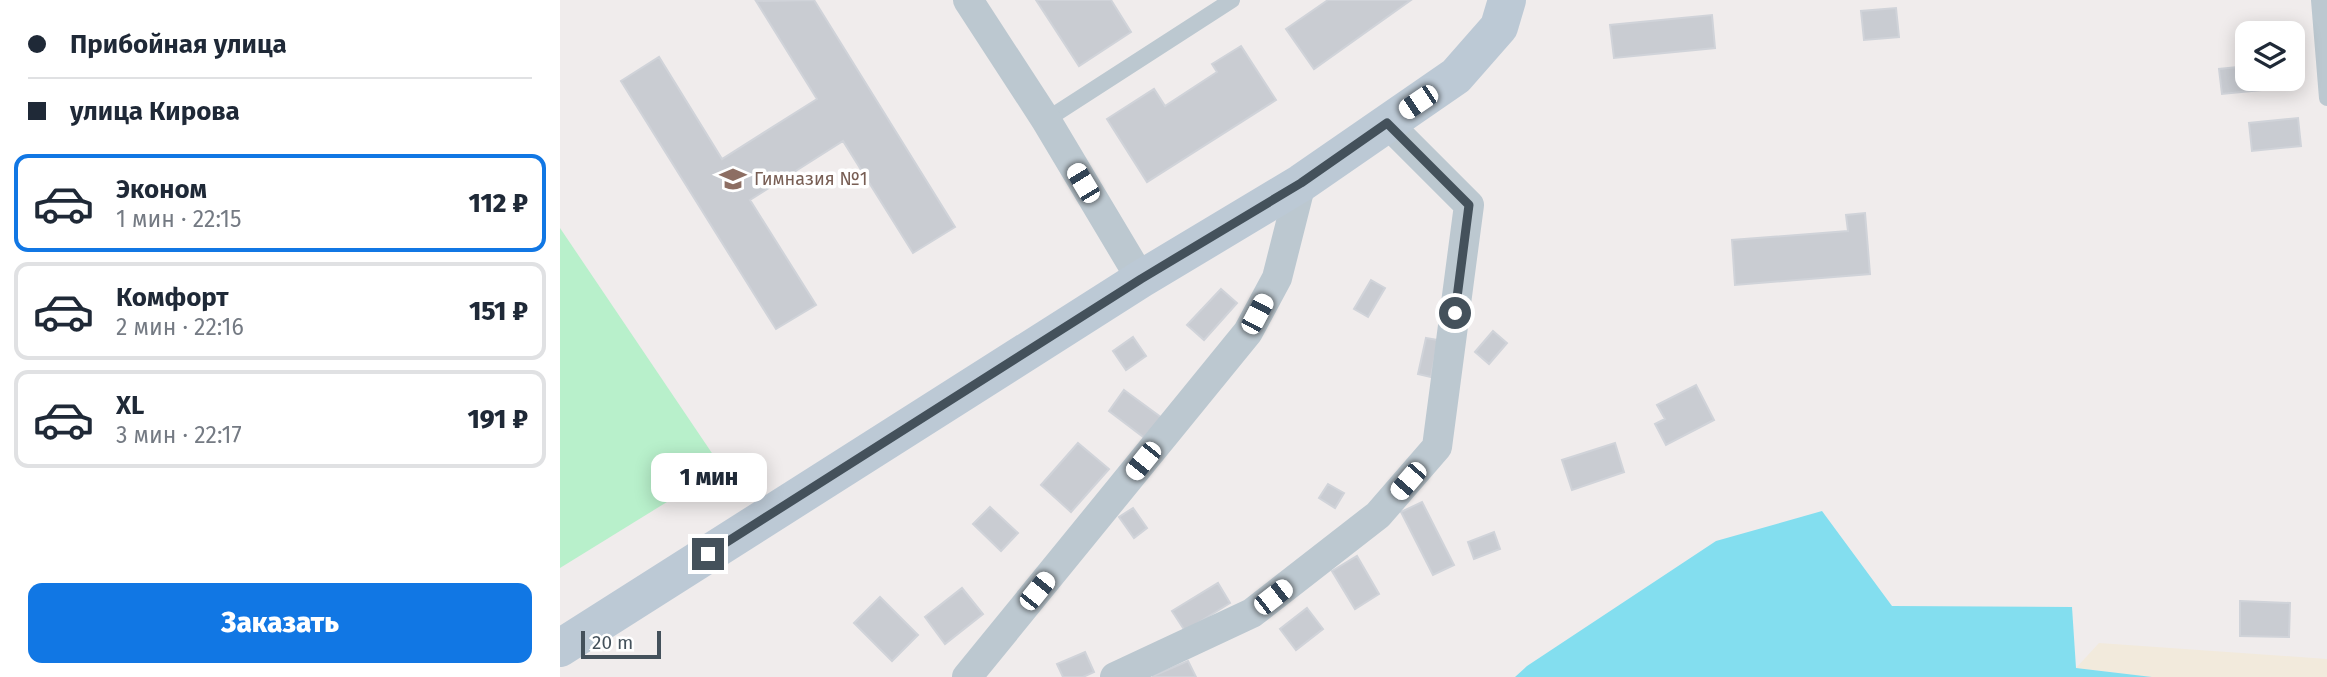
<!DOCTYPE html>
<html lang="ru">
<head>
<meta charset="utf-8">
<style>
	body { margin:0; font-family:"Fira Sans",sans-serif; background:#f2f2f3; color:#1f2937; height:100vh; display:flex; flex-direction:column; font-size:26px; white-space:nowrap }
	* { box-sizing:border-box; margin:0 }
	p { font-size:23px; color:#747a83 }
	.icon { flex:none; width:38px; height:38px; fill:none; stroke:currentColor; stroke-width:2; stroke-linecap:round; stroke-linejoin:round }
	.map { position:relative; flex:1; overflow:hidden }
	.side { display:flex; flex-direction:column; background:#fff; width:560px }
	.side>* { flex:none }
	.hud { display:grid; align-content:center; height:154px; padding:0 28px; background:#fff }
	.fabs { position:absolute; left:1675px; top:21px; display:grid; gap:14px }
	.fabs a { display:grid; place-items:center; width:70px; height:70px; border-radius:14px; background:#fff; box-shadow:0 4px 18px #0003; font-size:35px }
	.scale { position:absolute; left:21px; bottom:18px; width:80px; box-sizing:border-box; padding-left:7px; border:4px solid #44515b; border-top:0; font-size:19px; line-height:24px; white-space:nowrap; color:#44515b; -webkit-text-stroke:5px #fff; paint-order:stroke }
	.end { position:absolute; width:32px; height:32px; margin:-16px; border:9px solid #44515b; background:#fff; box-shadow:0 0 0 4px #fff }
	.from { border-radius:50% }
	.bubble { position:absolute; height:49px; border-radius:14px; background:#fff; box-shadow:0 4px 18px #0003; font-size:23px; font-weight:800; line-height:49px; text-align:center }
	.car { position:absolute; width:21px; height:42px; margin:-21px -10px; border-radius:9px; box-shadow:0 0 5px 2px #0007; background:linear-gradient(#fff 24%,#345 0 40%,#fff 0 76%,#345 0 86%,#fff 0) }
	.hud b { display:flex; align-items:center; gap:24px; height:66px; font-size:26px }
	.hud b+b { border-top:2px solid #e0e1e3 }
	.hud i { width:18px; height:18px; background:#1f2937 }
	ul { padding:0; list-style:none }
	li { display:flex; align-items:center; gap:21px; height:98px; margin:0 14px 10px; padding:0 14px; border:4px solid #e0e1e3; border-radius:14px }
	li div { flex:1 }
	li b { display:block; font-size:26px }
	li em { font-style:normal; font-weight:800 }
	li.on { border-color:#1177e4 }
	li>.icon { width:63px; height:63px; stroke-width:1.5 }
	.button { display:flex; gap:14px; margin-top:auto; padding:14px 28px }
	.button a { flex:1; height:80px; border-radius:14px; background:#1177e4; color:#fff; font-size:28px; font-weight:800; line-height:80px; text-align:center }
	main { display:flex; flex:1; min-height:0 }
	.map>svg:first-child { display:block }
	.green { fill:#b8f0cb }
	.sand { fill:#f2eadc }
	.water { fill:#83deef }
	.building { fill:#c9ccd2; stroke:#d0d3d9; stroke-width:2 }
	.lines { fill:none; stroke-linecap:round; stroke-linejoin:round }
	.service { stroke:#bcc8d0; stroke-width:16 }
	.minor { stroke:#bcc8d0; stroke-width:30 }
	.secondary { stroke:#bcc9d5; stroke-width:38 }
	.route { stroke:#44515b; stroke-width:9 }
	.labels { text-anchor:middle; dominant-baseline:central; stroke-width:7; stroke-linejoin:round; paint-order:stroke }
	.education-label { font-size:18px; fill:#785e54; stroke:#fff; text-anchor:start }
</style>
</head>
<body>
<main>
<section class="side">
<div class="hud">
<b><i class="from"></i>Прибойная улица</b>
<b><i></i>улица Кирова</b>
</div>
<ul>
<li class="on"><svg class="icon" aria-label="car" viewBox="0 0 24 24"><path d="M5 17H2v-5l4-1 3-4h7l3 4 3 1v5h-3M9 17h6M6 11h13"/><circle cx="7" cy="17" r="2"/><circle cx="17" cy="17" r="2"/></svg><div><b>Эконом</b><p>1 мин · 22:15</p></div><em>112 ₽</em></li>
<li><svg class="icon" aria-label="car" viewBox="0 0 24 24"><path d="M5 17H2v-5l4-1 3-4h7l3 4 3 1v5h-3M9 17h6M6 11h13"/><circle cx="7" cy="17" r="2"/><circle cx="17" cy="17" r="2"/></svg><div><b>Комфорт</b><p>2 мин · 22:16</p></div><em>151 ₽</em></li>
<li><svg class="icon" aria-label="car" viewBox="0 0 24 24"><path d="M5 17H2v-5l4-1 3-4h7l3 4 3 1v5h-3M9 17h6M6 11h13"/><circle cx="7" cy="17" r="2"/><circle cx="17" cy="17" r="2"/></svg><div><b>XL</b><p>3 мин · 22:17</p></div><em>191 ₽</em></li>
</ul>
<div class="button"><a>Заказать</a></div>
</section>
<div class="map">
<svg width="1767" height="677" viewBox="0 0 1767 677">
	<rect width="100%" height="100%" fill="#f0ecec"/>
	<path class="green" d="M0 228 162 468 0 568Z"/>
	<path class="sand" d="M1539 643 1767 659V677H1592L1516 668Z"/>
	<path class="water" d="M1262 511 1332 606 1512 607 1516 668 1592 677H955L967 666 1156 541Z"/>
	<path class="building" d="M254 0 395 227 353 253 283 141 190 200 256 305 216 329 61 81 99 57 162 159 257 99 196 1Z
		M476 0H551L571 32 519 66Z
		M768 0H851L754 69 726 29Z
		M1336 8 1339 37 1304 40 1301 11Z
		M1152 15 1155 48 1054 58 1050 25Z
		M681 46 716 100 587 182 547 119 594 89 605 106 657 72 652 64Z
		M1687 66V79H1700L1701 90 1662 94 1659 69Z
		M1738 118 1741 146 1692 151 1689 123Z
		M1305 213 1310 274 1175 285 1172 240 1288 231 1286 215Z
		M811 280 825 288 808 317 794 309Z
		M661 289 677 303 644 340 627 325Z
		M933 331 947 343 929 364 915 352Z
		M573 337 586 356 566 370 553 351Z
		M866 338 878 340 871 377 858 374Z
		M1136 385 1154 420 1106 445 1095 424 1105 419 1097 405Z
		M564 390 602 418 586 439 549 411Z
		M518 443 549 469 511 512 481 485Z
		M1055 443 1064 472 1012 490 1002 460Z
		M768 484 784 493 775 508 759 498Z
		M862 502 894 565 873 575 841 512Z
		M430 507 458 533 441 551 413 524Z
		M573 508 587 528 574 538 559 517Z
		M934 532 940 549 914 559 908 542Z
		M797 556 819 594 795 609 772 571Z
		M658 583 670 603 625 631 612 611Z
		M402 588 423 614 385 644 365 617Z
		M320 597 358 635 332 661 294 623Z
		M1680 601 1730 603 1729 637 1680 636Z
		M747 608 763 629 736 650 720 629Z
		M525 652 534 672 523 677H503L497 664Z
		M628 661 636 677H593V676Z"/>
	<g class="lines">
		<path class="service" d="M1759 0 1767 98
			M486 120 672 0"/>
		<path class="minor" d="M408 0 486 120 581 279
			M407 677 688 332 717 278 741 183
			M555 677 692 613 818 515 877 447 909 205 827 123"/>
		<path class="secondary" d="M0 648 581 279 741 183 896 76 939 27 947 0"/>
	</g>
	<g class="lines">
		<path class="route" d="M148 554 581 279 741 183 827 123 909 205 895 313"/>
	</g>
	<defs>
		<g id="school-bare" transform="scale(2.1)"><path d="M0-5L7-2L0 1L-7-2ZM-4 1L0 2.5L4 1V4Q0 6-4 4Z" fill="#8d6e63" stroke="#fff" stroke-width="2.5" paint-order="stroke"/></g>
	</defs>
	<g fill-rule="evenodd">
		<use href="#school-bare" x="173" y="179"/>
	</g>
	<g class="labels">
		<g class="education-label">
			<text x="194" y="179">Гимназия №1</text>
		</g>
	</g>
</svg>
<div class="fabs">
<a><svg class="icon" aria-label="layers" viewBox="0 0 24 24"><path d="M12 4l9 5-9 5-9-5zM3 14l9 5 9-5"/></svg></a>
</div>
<div class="scale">20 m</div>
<i class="end from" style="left:895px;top:313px"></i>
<i class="end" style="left:148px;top:554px"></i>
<div class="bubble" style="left:91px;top:453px;width:116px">1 мин</div>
<i class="car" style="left:858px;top:102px;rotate:236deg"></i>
<i class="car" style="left:523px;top:183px;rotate:329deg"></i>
<i class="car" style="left:697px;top:314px;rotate:28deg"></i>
<i class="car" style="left:583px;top:461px;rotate:219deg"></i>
<i class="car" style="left:848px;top:481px;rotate:221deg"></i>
<i class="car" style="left:477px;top:591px;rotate:39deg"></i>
<i class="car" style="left:713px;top:597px;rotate:52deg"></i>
</div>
</main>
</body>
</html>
